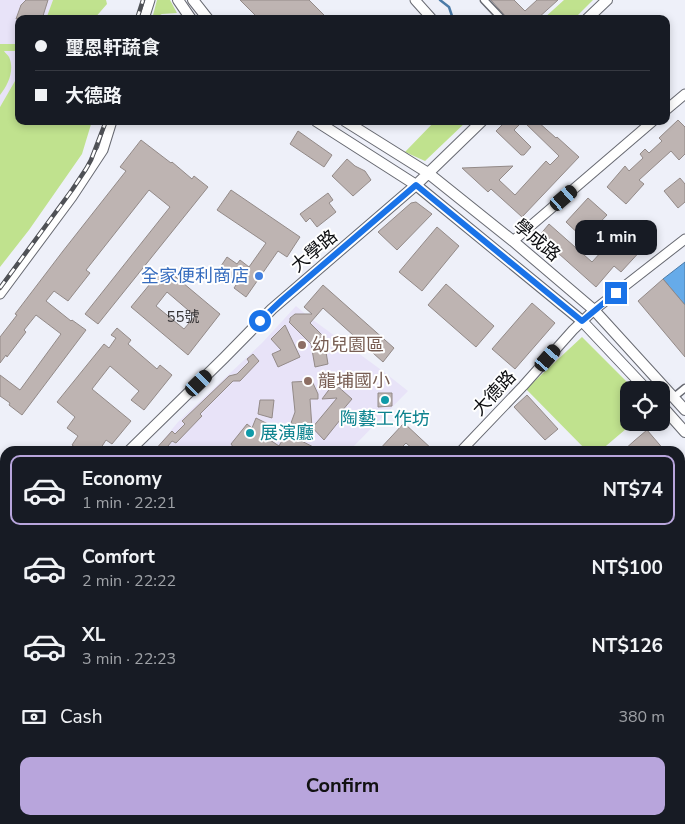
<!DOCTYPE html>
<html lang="en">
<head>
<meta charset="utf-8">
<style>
	body { margin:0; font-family:"Nunito Sans","Noto Sans TC",sans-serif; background:#242831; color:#f1f3f6; height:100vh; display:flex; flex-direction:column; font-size:19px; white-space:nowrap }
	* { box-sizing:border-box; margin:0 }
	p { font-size:16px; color:#9ea1a6 }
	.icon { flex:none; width:28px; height:28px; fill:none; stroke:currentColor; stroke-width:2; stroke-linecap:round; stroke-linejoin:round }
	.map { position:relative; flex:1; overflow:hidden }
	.drawer { position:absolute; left:0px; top:446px; width:685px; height:379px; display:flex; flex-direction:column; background:#171b24; border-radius:15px 15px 0 0; box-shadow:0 2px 8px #0003 }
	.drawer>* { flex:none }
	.top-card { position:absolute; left:15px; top:15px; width:655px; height:110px; border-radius:10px; box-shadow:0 2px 8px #0003; display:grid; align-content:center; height:110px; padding:0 20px; background:#171b24 }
	.controls { position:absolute; left:620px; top:381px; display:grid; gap:10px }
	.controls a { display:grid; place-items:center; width:50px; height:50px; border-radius:10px; background:#171b24; box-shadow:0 2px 8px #0003; font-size:25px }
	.end { position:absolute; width:22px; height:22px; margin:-11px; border:6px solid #1a73e8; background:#fff; box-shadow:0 0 0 2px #fff }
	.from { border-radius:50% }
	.bubble { position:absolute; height:35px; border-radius:10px; background:#171b24; box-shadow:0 2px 8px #0003; font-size:16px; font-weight:700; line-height:35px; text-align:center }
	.car { position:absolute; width:15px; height:30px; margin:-15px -8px; border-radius:6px; box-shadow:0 0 4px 1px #0007; background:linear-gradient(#222 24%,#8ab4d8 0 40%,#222 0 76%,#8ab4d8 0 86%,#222 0) }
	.top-card b { display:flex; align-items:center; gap:18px; height:48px; font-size:19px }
	.top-card b+b { border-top:1px solid #363941 }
	.top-card i { width:12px; height:12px; background:#f1f3f6 }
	ul { padding:9px 0 0; list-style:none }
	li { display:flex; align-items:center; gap:15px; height:70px; margin:0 10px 8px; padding:0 10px; border:2px solid transparent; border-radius:10px }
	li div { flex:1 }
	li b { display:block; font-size:19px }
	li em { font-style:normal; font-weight:700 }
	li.current { border-color:#b8a5dc }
	li>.icon { width:45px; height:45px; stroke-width:1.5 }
	.pay { display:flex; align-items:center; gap:12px; height:55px; padding:0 20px; font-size:19px }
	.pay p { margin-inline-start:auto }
	.cta { display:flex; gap:10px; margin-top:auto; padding:10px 20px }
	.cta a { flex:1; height:58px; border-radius:10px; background:#b8a5dc; color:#111; font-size:20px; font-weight:700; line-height:58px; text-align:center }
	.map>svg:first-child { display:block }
	.education { fill:#e8e3f8 }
	.green { fill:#c0e28e }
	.water { fill:#66abe9; stroke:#4b7ba8 }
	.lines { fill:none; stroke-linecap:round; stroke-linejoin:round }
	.stream { stroke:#4b7ba8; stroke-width:2.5 }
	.building { fill:#beb4b2; stroke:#938a88; fill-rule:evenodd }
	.pedestrian-casing { stroke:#676971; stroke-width:9 }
	.minor-casing { stroke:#676971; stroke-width:11 }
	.tertiary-casing { stroke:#676971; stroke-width:12 }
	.pedestrian { stroke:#fff; stroke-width:6 }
	.minor { stroke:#fff; stroke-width:9 }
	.tertiary { stroke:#fff; stroke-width:10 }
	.rail-casing { stroke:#4f5156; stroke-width:4.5 }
	.rail { stroke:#fff; stroke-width:2.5; stroke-dasharray:8; stroke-linecap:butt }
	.route { stroke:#1a73e8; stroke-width:6 }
	.shop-dot { fill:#3f7fe0; stroke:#fff; stroke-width:2 }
	.education-dot { fill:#8d6e63; stroke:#fff; stroke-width:2 }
	.culture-dot { fill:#0f9aa8; stroke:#fff; stroke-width:2 }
	.labels { text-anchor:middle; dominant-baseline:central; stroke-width:4; stroke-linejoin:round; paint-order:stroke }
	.number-label { font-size:15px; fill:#383638 }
	.street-label { font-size:18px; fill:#0b0c0f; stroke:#fff }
	.shop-label { font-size:18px; fill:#366cbe; stroke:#fff; text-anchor:end }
	.education-label { font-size:18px; fill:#785e54; stroke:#fff; text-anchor:start }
	.culture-label { font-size:18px; fill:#0d838f; stroke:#fff }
</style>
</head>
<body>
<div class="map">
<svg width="685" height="824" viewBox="0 0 685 824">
	<rect width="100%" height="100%" fill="#eef0f9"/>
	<path class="education" d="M0 0H53L46 19H19V74L0 107Z
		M296 306 309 317 384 372 408 391 349 451H154L178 422 262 343Z"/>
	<path class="green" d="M53 0H106L107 4 94 19H46Z
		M157 0H170L177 13 162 14 152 19Z
		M564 0H593L574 19H543Z
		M0 44H19V51H4C5 53 8 55 9 57 15 70 8 85 0 95Z
		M19 74V121H92L82 154 29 230 0 267V107Z
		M435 121H467L425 161 405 152Z
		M582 337 635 390H629V422L633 423 600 451H587L526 389Z
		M492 820H567L551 824H492Z"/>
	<path class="water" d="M685 262V305L663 279Z"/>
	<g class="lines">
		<path class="stream" d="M440 0 449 7 453 19"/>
	</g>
	<path class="building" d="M26 0H48L42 19H16L21 5Z
		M240 0H309L328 19H259Z
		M491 0H514L525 11 537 0H558L537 19H508Z
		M678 120 685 127V154L679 160 671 151 639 180 644 184 626 204 607 187 625 166 629 171 643 158 640 154 645 149 649 153 662 141 659 138Z
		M506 121H537L556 138 557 137 579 157 522 217 491 189 488 192 462 168 513 166 499 180 515 195 546 161 550 165 559 156 523 121 514 130 531 147 524 155H521L496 131Z
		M298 131 332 155 324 167 290 144Z
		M141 140 171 163 172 162 192 179 194 176 208 187 98 324 85 314 170 207 149 190 86 270 90 273 68 301 54 291 46 301 71 321 72 320 86 330 22 415 9 405 10 403 0 396V375L20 390 61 334 36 315 24 330 26 332 7 357 6 355 0 363V337L17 315 15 314 63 251 126 171 120 167Z
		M347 159 355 166 365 171 371 180 353 196 332 176Z
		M680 178 685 184V202L678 208 664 191Z
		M231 190 300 237 287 257 278 251 246 297 234 288 238 282 219 269 227 257 237 264 240 260 249 267 266 243 217 210Z
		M328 193 333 200 329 203 336 212 317 227 310 218 306 222 300 214Z
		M588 198 607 215 584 239 566 222Z
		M416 202 432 214 397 250 378 232 411 203Z
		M549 224 592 262 623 228 644 247 621 272 614 266 596 287 539 236Z
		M437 227 459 246 422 291 399 272Z
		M164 267 220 314 188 355 131 307ZM167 292 195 316 184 329 156 306Z
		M663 279 685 305V357L638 301Z
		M446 284 494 326 476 347 428 305Z
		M323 285 394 348 383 362 323 308 310 323 326 339 324 340 328 364 315 367 311 344 289 322 290 321V318L295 314H312L304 307Z
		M532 303 555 323 515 369 492 349Z
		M285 325 300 357 278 367 272 354 281 350 271 339Z
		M117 328 131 340 128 344 157 369 160 365 172 375 144 410 131 400 139 391 110 366 92 389 131 421 112 444 106 440 99 451H80L72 445 78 436 67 428 75 417 57 402 104 344 109 348 116 338 111 335Z
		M253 354 259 361 240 381H233L200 414 202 416 176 443 172 441 164 451H154L172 431 175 434 185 424 182 421 229 376 237 374 249 362 247 359Z
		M312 381 318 394V399H310L312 428 337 398 322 399 334 383 352 399 341 412 344 415 324 440 308 423 306 427 291 423 295 412 292 382Z
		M378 393H392V406L378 407Z
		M527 395 558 429 545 440 514 407Z
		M260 400H274L272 418 258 414Z
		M256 418 270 425 264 436 279 446 286 433 321 451H236L231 444 247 424 252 428Z
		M404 423 434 451H415L406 443 398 451H378Z
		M647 430 665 451H623L634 441Z"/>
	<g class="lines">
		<g class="pedestrian-casing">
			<path id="pedestrian" d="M484 0 502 19
				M674 397 685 388"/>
		</g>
		<g class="minor-casing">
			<path id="minor" d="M415 0 432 19
				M144 19 150 0
				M666 110 685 94
				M513 241 653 121
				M0 294 72 197 103 150 112 121
				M461 451 523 386 573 330 594 310 685 239"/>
		</g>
		<g class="tertiary-casing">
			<path id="tertiary" d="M178 0 191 19
				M193 0 208 19
				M587 19 607 0
				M316 121 416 185 582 321 647 390
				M345 121 428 173 513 241 594 310 685 410
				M661 405 685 432
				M129 451 224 358 272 309 416 185 482 121
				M680 558 685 554
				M680 581 685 577
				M0 587H5
				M0 607H5
				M680 784 685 791
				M680 811 685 818
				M52 824V820
				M70 824V820"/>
		</g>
		<use href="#pedestrian" class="pedestrian"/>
		<use href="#minor" class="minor"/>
		<use href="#tertiary" class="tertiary"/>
		<g class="rail-casing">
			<path id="rail" d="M137 19 143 0
				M0 288 72 190 86 169 91 160 106 121
				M0 598H5
				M59 824V820"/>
		</g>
		<use href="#rail" class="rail"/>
	</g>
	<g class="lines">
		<path class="route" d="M260 321 282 300 416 185 582 321 616 293"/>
	</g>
	<circle class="shop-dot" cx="259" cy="276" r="5"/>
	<g class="education-dot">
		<circle cx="302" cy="345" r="5"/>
		<circle cx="308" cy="381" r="5"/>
	</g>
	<g class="culture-dot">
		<circle cx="385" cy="400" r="5"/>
		<circle cx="250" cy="433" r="5"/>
	</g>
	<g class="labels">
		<g class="number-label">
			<text x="183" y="317">55號</text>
		</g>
		<g class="street-label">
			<text transform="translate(537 240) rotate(40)">學成路</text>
			<text transform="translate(314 251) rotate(-40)">大學路</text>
			<text transform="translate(494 393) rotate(-47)">大德路</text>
		</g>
		<g class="shop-label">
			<text x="249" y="276">全家便利商店</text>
		</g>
		<g class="education-label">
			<text x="312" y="345">幼兒園區</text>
			<text x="318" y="381">龍埔國小</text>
		</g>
		<g class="culture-label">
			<text x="385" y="419">陶藝工作坊</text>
			<text x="260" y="433" text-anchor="start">展演廳</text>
		</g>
	</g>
</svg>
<div class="controls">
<a><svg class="icon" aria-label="locate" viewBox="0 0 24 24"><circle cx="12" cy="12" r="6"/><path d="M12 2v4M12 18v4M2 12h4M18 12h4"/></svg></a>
</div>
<i class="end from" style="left:260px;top:321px"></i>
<i class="end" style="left:616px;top:293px"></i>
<div class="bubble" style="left:575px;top:220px;width:82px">1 min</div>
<i class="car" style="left:564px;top:198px;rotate:49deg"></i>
<i class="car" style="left:548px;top:358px;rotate:41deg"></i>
<i class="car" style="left:199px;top:383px;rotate:46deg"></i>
<div class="top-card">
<b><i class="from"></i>璽恩軒蔬食</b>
<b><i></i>大德路</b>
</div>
<section class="drawer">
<ul>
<li class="current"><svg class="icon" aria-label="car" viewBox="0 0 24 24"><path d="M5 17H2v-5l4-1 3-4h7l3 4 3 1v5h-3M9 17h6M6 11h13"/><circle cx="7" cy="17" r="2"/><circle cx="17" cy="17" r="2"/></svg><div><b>Economy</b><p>1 min · 22:21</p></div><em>NT$74</em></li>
<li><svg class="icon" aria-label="car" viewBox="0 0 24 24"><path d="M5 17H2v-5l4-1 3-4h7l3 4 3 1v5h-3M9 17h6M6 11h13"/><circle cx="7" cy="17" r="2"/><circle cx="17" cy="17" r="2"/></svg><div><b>Comfort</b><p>2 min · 22:22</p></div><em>NT$100</em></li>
<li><svg class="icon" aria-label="car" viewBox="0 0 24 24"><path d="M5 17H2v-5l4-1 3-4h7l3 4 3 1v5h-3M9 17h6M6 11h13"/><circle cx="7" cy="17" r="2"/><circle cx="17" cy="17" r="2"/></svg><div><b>XL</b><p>3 min · 22:23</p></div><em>NT$126</em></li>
</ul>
<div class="pay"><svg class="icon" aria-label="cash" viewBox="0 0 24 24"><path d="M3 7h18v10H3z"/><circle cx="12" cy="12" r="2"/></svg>Cash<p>380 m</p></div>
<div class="cta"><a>Confirm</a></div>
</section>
</div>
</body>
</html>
